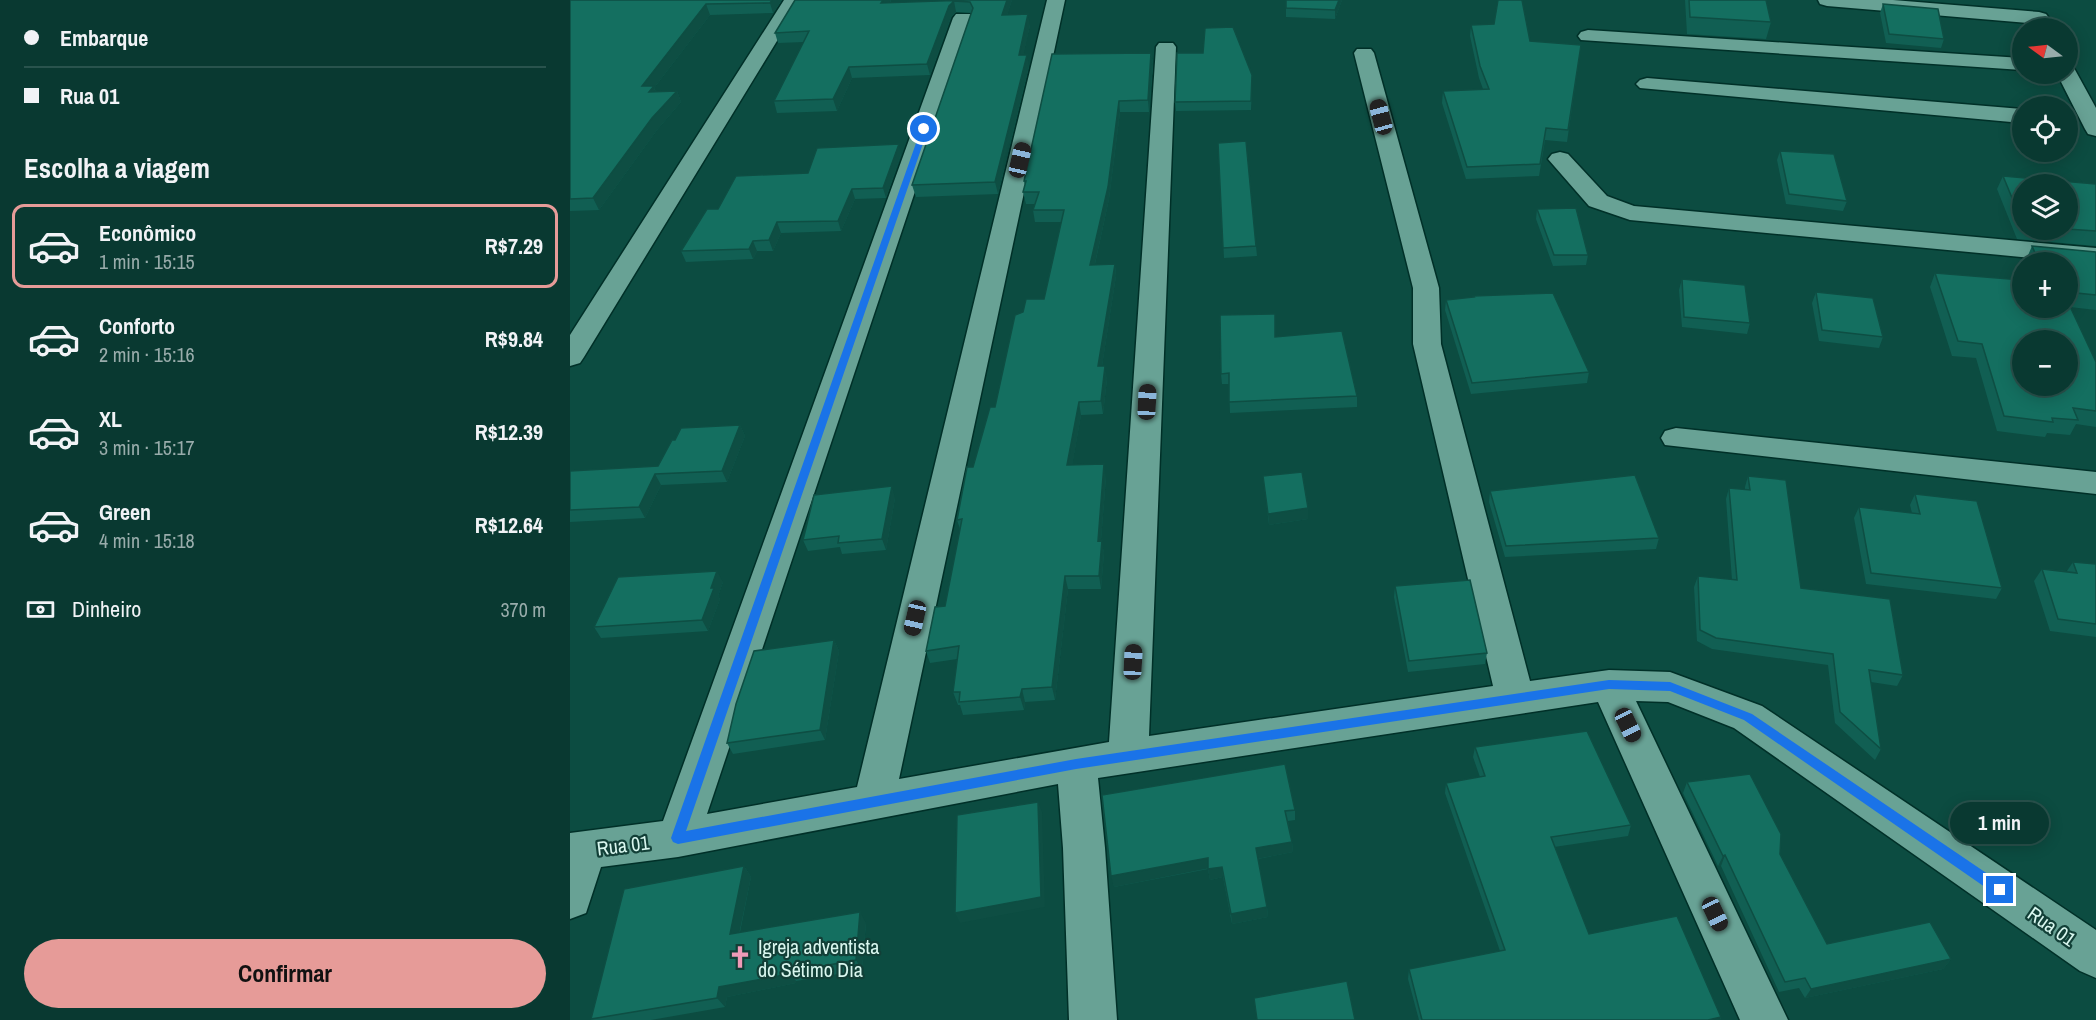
<!DOCTYPE html>
<html lang="pt">
<head>
<meta charset="utf-8">
<style>
	body { margin:0; font-family:"Archivo Narrow",sans-serif; background:#124039; color:#f1f3f6; height:100vh; display:flex; flex-direction:column; font-size:22px; white-space:nowrap }
	* { box-sizing:border-box; margin:0 }
	p { font-size:20px; color:#99acab }
	.icon { flex:none; width:33px; height:33px; fill:none; stroke:currentColor; stroke-width:2; stroke-linecap:round; stroke-linejoin:round }
	.map { position:relative; flex:1; overflow:hidden }
	.drawer { display:flex; flex-direction:column; background:#093931; width:570px }
	.drawer>* { flex:none }
	.banner { display:grid; align-content:center; height:132px; padding:0 24px; background:#093931 }
	.needle { width:39px; rotate:285deg }
	.buttons { position:absolute; left:1442px; top:18px; display:grid; gap:12px }
	.buttons a { display:grid; place-items:center; width:66px; height:66px; border-radius:50%; background:#093931; box-shadow:0 3px 15px #0003,0 0 0 2px #29534d; font-size:30px }
	.end { position:absolute; width:27px; height:27px; margin:-14px; border:8px solid #1a73e8; background:#fff; box-shadow:0 0 0 3px #fff }
	.from { border-radius:50% }
	.bubble { position:absolute; height:42px; border-radius:21px; background:#093931; box-shadow:0 3px 15px #0003,0 0 0 2px #29534d; font-size:20px; font-weight:700; line-height:42px; text-align:center }
	.car { position:absolute; width:18px; height:36px; margin:-18px -9px; border-radius:8px; box-shadow:0 0 4px 2px #0007; background:linear-gradient(#222 24%,#8ab4d8 0 40%,#222 0 76%,#8ab4d8 0 86%,#222 0) }
	.banner b { display:flex; align-items:center; gap:21px; height:57px; font-size:22px }
	.banner b+b { border-top:2px solid #29534d }
	.banner i { width:15px; height:15px; background:#f1f3f6 }
	ul { padding:0; list-style:none }
	li { display:flex; align-items:center; gap:18px; height:84px; margin:0 12px 9px; padding:0 12px; border:3px solid transparent; border-radius:12px }
	li div { flex:1 }
	li b { display:block; font-size:22px }
	li em { font-style:normal; font-weight:700 }
	li.current { border-color:#e69b98 }
	li>.icon { width:54px; height:54px; stroke-width:1.5 }
	h2 { padding:0 24px; font-size:27px; line-height:72px }
	.pay { display:flex; align-items:center; gap:15px; height:66px; padding:0 24px; font-size:22px }
	.pay p { margin-inline-start:auto }
	.button { display:flex; gap:12px; margin-top:auto; padding:12px 24px }
	.button a { flex:1; height:69px; border-radius:36px; background:#e69b98; color:#111; font-size:24px; font-weight:700; line-height:69px; text-align:center }
	main { display:flex; flex:1; min-height:0 }
	.map>svg:first-child { display:block }
	.lines { fill:none; stroke-linecap:round; stroke-linejoin:round }
	.minor-casing { stroke:#003028; stroke-width:3 }
	.minor { fill:#68a295; fill-rule:evenodd }
	.wall { fill:#115f53; fill-rule:evenodd }
	.shaded-wall { fill:#0e4e43 }
	.building { fill:#146f60; stroke:#0e4e43; stroke-width:1.5; fill-rule:evenodd }
	.route { fill:#1a73e8 }
	.labels { text-anchor:middle; dominant-baseline:central; stroke-width:4.5; stroke-linejoin:round; paint-order:stroke }
	.near-street-label { font-size:20px; fill:#d9f7ef; stroke:#123f37 }
	.near-poi-label { font-size:20px; fill:#d9f7ef; stroke:#123f37; text-anchor:start }
</style>
</head>
<body>
<main>
<section class="drawer">
<div class="banner">
<b><i class="from"></i>Embarque</b>
<b><i></i>Rua 01</b>
</div>
<h2>Escolha a viagem</h2>
<ul>
<li class="current"><svg class="icon" aria-label="car" viewBox="0 0 24 24"><path d="M5 17H2v-5l4-1 3-4h7l3 4 3 1v5h-3M9 17h6M6 11h13"/><circle cx="7" cy="17" r="2"/><circle cx="17" cy="17" r="2"/></svg><div><b>Econômico</b><p>1 min · 15:15</p></div><em>R$7.29</em></li>
<li><svg class="icon" aria-label="car" viewBox="0 0 24 24"><path d="M5 17H2v-5l4-1 3-4h7l3 4 3 1v5h-3M9 17h6M6 11h13"/><circle cx="7" cy="17" r="2"/><circle cx="17" cy="17" r="2"/></svg><div><b>Conforto</b><p>2 min · 15:16</p></div><em>R$9.84</em></li>
<li><svg class="icon" aria-label="car" viewBox="0 0 24 24"><path d="M5 17H2v-5l4-1 3-4h7l3 4 3 1v5h-3M9 17h6M6 11h13"/><circle cx="7" cy="17" r="2"/><circle cx="17" cy="17" r="2"/></svg><div><b>XL</b><p>3 min · 15:17</p></div><em>R$12.39</em></li>
<li><svg class="icon" aria-label="car" viewBox="0 0 24 24"><path d="M5 17H2v-5l4-1 3-4h7l3 4 3 1v5h-3M9 17h6M6 11h13"/><circle cx="7" cy="17" r="2"/><circle cx="17" cy="17" r="2"/></svg><div><b>Green</b><p>4 min · 15:18</p></div><em>R$12.64</em></li>
</ul>
<div class="pay"><svg class="icon" aria-label="cash" viewBox="0 0 24 24"><path d="M3 7h18v10H3z"/><circle cx="12" cy="12" r="2"/></svg>Dinheiro<p>370 m</p></div>
<div class="button"><a>Confirmar</a></div>
</section>
<div class="map">
<svg width="1526" height="1020" viewBox="0 0 1526 1020">
	<rect width="100%" height="100%" fill="#0c4c41"/>
	<g class="lines">
		<g class="minor-casing">
			<path id="minor" d="M214 0H232L14 357 10 363 0 366V335Z
				M477 0H495L329 779 539 742 586 47 589 43H603L606 47 579 736 923 686 843 344V288L784 53 787 49H801L804 53 869 288 871 344 960 681 1039 670 1100 672 1192 706 1526 930V978L1510 971 1164 728 1098 702 1066 701 1218 1020H1170L1028 702 528 778 535 848 547 1020H499L493 848 488 784 108 857 31 867 16 913 0 919V833L93 821 383 18 386 14H400L403 18 137 814 287 787Z
				M1248 0H1323L1469 12 1476 14 1479 18 1476 22 1469 24 1257 6 1250 4Z
				M1018 30 1452 58V70L1011 40 1008 36 1011 32Z
				M1497 66 1504 68 1526 108V136L1518 134 1515 129 1487 74H1497Z
				M1077 78 1452 109V123L1070 88 1066 84 1070 80Z
				M990 152 998 154 1037 196 1064 206 1526 248V264L1060 220 1019 206 978 159 982 154Z
				M1106 428 1526 472V494L1095 445 1091 438 1095 431Z"/>
		</g>
		<use href="#minor" class="minor"/>
	</g>
	<path class="wall" d="M0 0H212L203 13 140 15 84 88 86 92 107 91 111 102 87 130 29 210 0 211Z
		M225 0H321L320 3 442 0 437 15 460 25 453 55 459 66 428 194 346 197 342 185 402 13 386 12 381 17 360 75 282 78 267 111 207 113 204 101 234 42 208 43 205 33Z
		M716 0H772L765 19 716 17Z
		M1115 0H1196L1201 22 1196 39 1117 34Z
		M1313 4 1374 39 1371 48 1316 43 1310 13Z
		M901 25 960 41 1011 45 997 142 975 140 969 176 896 179 872 103 873 91 913 89 909 78 900 36Z
		M581 53 583 64 579 112H550L539 199 525 264H545L546 276 532 366 537 379 533 414 511 415 502 465 536 477 531 540 534 553 531 589H498L485 700 455 702 454 710 393 715 390 705H388L383 692 387 659 360 663 356 651 375 606 390 529 387 520 403 467 425 407 453 312 474 299 492 222H465L463 210 465 204H456L453 192 455 186 454 181Z
		M682 84 681 110 606 111 605 102Z
		M648 143 686 246 687 256 654 258Z
		M1210 151 1277 201 1273 211 1216 204 1207 160Z
		M331 154 316 198 285 199 271 231 211 233 203 251H187L183 259 116 262 111 251 148 209 238 173Z
		M1433 176 1526 184V246L1447 239 1427 189ZM1452 184H1497V230H1452Z
		M967 209 1018 255 1016 265 983 266 966 219Z
		M1462 246 1526 252V310L1500 307 1526 362V427L1506 424 1500 435 1477 433 1475 437 1427 431 1406 358 1382 356 1360 287 1365 273 1497 308V262H1457L1456 260Z
		M1112 279 1180 323 1177 334 1112 327 1109 290Z
		M1246 292 1313 337 1309 348 1249 341 1242 303Z
		M903 296 1019 372 1017 383 901 394 875 310 876 300 903 297Z
		M705 337 787 396V407L660 413 659 384H652L651 374Z
		M170 425 175 436 157 482 91 485 75 518 0 522V471L88 466 105 440Z
		M693 476 738 519 699 525Z
		M1178 476 1231 588 1333 675 1327 686 1301 682 1311 749 1305 760 1265 723 1258 665 1142 649 1127 641 1124 587 1128 576 1162 580 1156 499 1159 488 1175 490V487Z
		M920 491 1089 538 1086 549 935 557 919 502Z
		M1345 494 1432 588 1426 599 1296 584 1284 518 1289 507 1342 513 1340 505Z
		M325 498 316 550 272 554 270 547 238 551 233 540Z
		M1503 562 1526 564V637L1480 631 1464 581 1472 569 1497 571Z
		M153 582 148 596 150 599 138 631 31 638 24 627Z
		M825 586 917 653 915 664 838 672 824 597Z
		M264 640 269 651 255 740 163 754 157 743Z
		M905 747 1061 825 1058 836 984 847 1019 934 1151 1017 1150 1020H849L838 979 839 969 930 951 875 793 876 783 910 777 903 757Z
		M1117 782 1210 854 1257 944 1381 959 1373 969 1235 998 1229 988 1209 992 1151 866H1148L1113 793Z
		M532 795 725 810V820L718 821 722 842 723 852 688 859 697 907 698 917 662 924 653 877 640 880 638 869 544 887Z
		M174 866 181 877 170 932 296 923 292 970 226 981V983L157 997 155 1007 81 1020H21V1019Z"/>
	<path class="shaded-wall" d="M202 0H212L203 13 200 3Z
		M313 0H321L314 13 311 3Z
		M437 0H442L434 25 432 15Z
		M769 0H772L765 19V10Z
		M384 1 386 12 381 17 360 75 357 64 379 6Z
		M136 4 140 15 84 88 88 97 84 103 72 86Z
		M458 14 460 25 451 66 449 55Z
		M581 53 583 64 579 112 578 100Z
		M457 55 459 66 428 194 425 182Z
		M279 67 282 78 267 111 263 99Z
		M107 91 111 102 87 130 29 210 23 198 82 118Z
		M549 101 550 112 539 199 522 277 520 265Z
		M329 144 331 154 316 198 313 188Z
		M282 189 285 199 271 231 268 221Z
		M207 222 211 233 203 251 199 240Z
		M183 241 187 251 183 259 179 249Z
		M545 264 546 276 530 379 528 366Z
		M535 366 537 379 533 414 531 401Z
		M509 402 511 415 500 478 497 465Z
		M170 425 175 436 157 482 152 471Z
		M534 464 536 477 530 553 528 541Z
		M85 474 91 485 75 518 69 507Z
		M322 486 325 498 316 550 312 539Z
		M738 508V519L699 525 698 514Z
		M532 540 534 553 531 589 529 576Z
		M147 571 153 582 148 596 150 599 138 631 132 620 141 588Z
		M495 576 498 589 485 700 482 687Z
		M264 640 269 651 255 740 250 730Z
		M452 689 455 702 454 710 450 697Z
		M468 802 472 812 475 907 390 923 385 913Z
		M722 842 723 852 687 859 686 848Z
		M1155 855 1151 866H1148L1153 856Z
		M638 858 640 868 544 887 541 876Z
		M174 866 181 877 167 944 160 934Z
		M652 867 653 877 640 880 638 869Z
		M697 907 698 917 662 924 661 914Z
		M290 912 296 923 292 970 286 960Z
		M1381 959 1373 969 1235 998 1241 989Z
		M220 972 226 981V983L157 997 155 1007 147 998 149 987Z
		M1151 1017 1150 1020H1138Z"/>
	<path class="building" d="M0 0H202L200 3 136 4 72 86H84L79 92 107 91 82 118 23 198 0 199Z
		M225 0H313L311 3 398 0H437L432 15 458 14 449 55H457L425 182 342 185 403 8 400 2 384 1 379 6 357 64 279 67 263 99 204 101 239 31 205 33Z
		M716 0H769L765 10 716 8Z
		M928 0H952L960 41 1011 45 998 130 976 128 970 164 897 167 873 91 919 89 910 66 901 25 924 24Z
		M1119 0H1196L1201 22 1120 17Z
		M1313 4 1368 9 1374 39 1319 34Z
		M663 27 682 75 681 101 605 102 607 53H633L635 28Z
		M581 53 578 100 549 101 538 187 520 265 545 264 528 366H535L531 401 509 402 497 465 534 464 528 541 532 540 529 576H495L482 687 452 689 450 697 389 702 390 692H383L389 646 356 651 365 607 375 606 392 519 387 520 397 467H403L420 407H425L445 315 453 312 456 299H474L494 210H463L469 192H453L456 181H454L482 54Z
		M676 141 686 246 653 248 648 143Z
		M329 144 313 188 282 189 268 221 207 222 199 240 183 241 179 249 111 251 137 209H148L166 176 238 173 247 148Z
		M1210 151 1264 154 1277 201 1219 194Z
		M1433 176 1526 184V231L1497 229V184H1452V222Z
		M1006 208 1018 255H984L967 209Z
		M1462 246 1526 252V295L1497 292V262H1469Z
		M1365 273 1452 280V308H1497V300L1526 362V411L1503 408 1508 420 1482 418 1483 422 1434 416 1412 344 1388 341ZM1452 340H1497V386H1452Z
		M1112 279 1175 285 1180 323 1114 317Z
		M1246 292 1303 298 1313 337 1252 330Z
		M983 293 1019 372 902 383 876 300 904 297 903 296Z
		M705 314V337L772 331 787 396 659 402V373L651 374 650 315Z
		M170 425 152 471 85 474 69 507 0 510V471L88 466 102 440H105L111 428Z
		M732 472 738 508 698 514 693 476Z
		M1065 475 1089 538 936 546 920 491Z
		M1178 476 1216 480 1231 588 1320 599 1333 675 1299 670 1311 749 1270 712 1263 654 1146 638 1130 630 1128 576 1167 580 1159 488 1180 490Z
		M322 486 312 539 268 543 269 536 233 540 244 495Z
		M1345 494 1407 501 1432 588 1301 573 1289 507 1350 514Z
		M1503 562 1526 564V624L1488 619 1472 569 1507 573Z
		M147 571 141 588H144L132 620 24 627 48 577Z
		M900 580 917 653 839 661 825 586Z
		M264 640 250 730 157 743 166 704 184 651Z
		M1017 731 1061 825 981 837 1019 934 1107 916 1151 1017 1138 1020H852L839 969 935 950 876 783 915 776 905 747Z
		M715 764 725 810 715 811 722 842 686 848 697 907 661 914 652 867 638 869V858L541 876 532 795Z
		M1180 774 1211 834 1210 854 1257 944 1360 922 1381 959 1241 989 1235 978 1215 982 1155 855 1153 856 1117 782Z
		M468 802 471 897 385 913 387 815Z
		M174 866 160 934 290 912 286 960 220 972 219 974 149 987 147 998 21 1019 54 889Z
		M777 981 785 1020H687L684 998Z"/>
	<path class="route" d="M354 127 358 129 116 831 506 759 1039 680 1100 682 1182 714 1434 885 1436 890 1434 894H1425L1174 720 1100 691 1039 689 506 769 108 844 103 842 101 838 351 129Z"/>
	<defs>
		<g id="church-bare" transform="scale(1.8)"><path d="M-1.2-6h2.4v3.5h3.3v2.4h-3.3V6h-2.4V-.1h-3.3v-2.4h3.3Z" fill="#f09ab7" stroke="#123f37" stroke-width="2.5" paint-order="stroke"/></g>
	</defs>
	<g fill-rule="evenodd">
		<use href="#church-bare" x="170" y="957"/>
	</g>
	<g class="labels">
		<g class="near-street-label">
			<text transform="translate(53 845) rotate(-7)">Rua 01</text>
			<text transform="translate(1482 926) rotate(35)">Rua 01</text>
		</g>
		<g class="near-poi-label">
			<text x="188" y="946">Igreja adventista<tspan x="188" dy="23">do Sétimo Dia</tspan></text>
		</g>
	</g>
</svg>
<div class="buttons">
<a><svg class="needle" viewBox="-14 -14 28 28"><path d="M0-13l5 13h-10z" fill="#e53935"/><path d="M0 13l5-13h-10z" fill="#99acab"/></svg></a>
<a><svg class="icon" aria-label="locate" viewBox="0 0 24 24"><circle cx="12" cy="12" r="6"/><path d="M12 2v4M12 18v4M2 12h4M18 12h4"/></svg></a>
<a><svg class="icon" aria-label="layers" viewBox="0 0 24 24"><path d="M12 4l9 5-9 5-9-5zM3 14l9 5 9-5"/></svg></a>
<a>+</a>
<a>−</a>
</div>
<i class="end from" style="left:354px;top:129px"></i>
<i class="end" style="left:1430px;top:890px"></i>
<div class="bubble" style="left:1380px;top:802px;width:99px">1 min</div>
<i class="car" style="left:811px;top:117px;rotate:345deg"></i>
<i class="car" style="left:450px;top:160px;rotate:13deg"></i>
<i class="car" style="left:577px;top:402px;rotate:3deg"></i>
<i class="car" style="left:345px;top:618px;rotate:193deg"></i>
<i class="car" style="left:563px;top:662px;rotate:3deg"></i>
<i class="car" style="left:1058px;top:725px;rotate:154deg"></i>
<i class="car" style="left:1145px;top:914px;rotate:155deg"></i>
</div>
</main>
</body>
</html>
